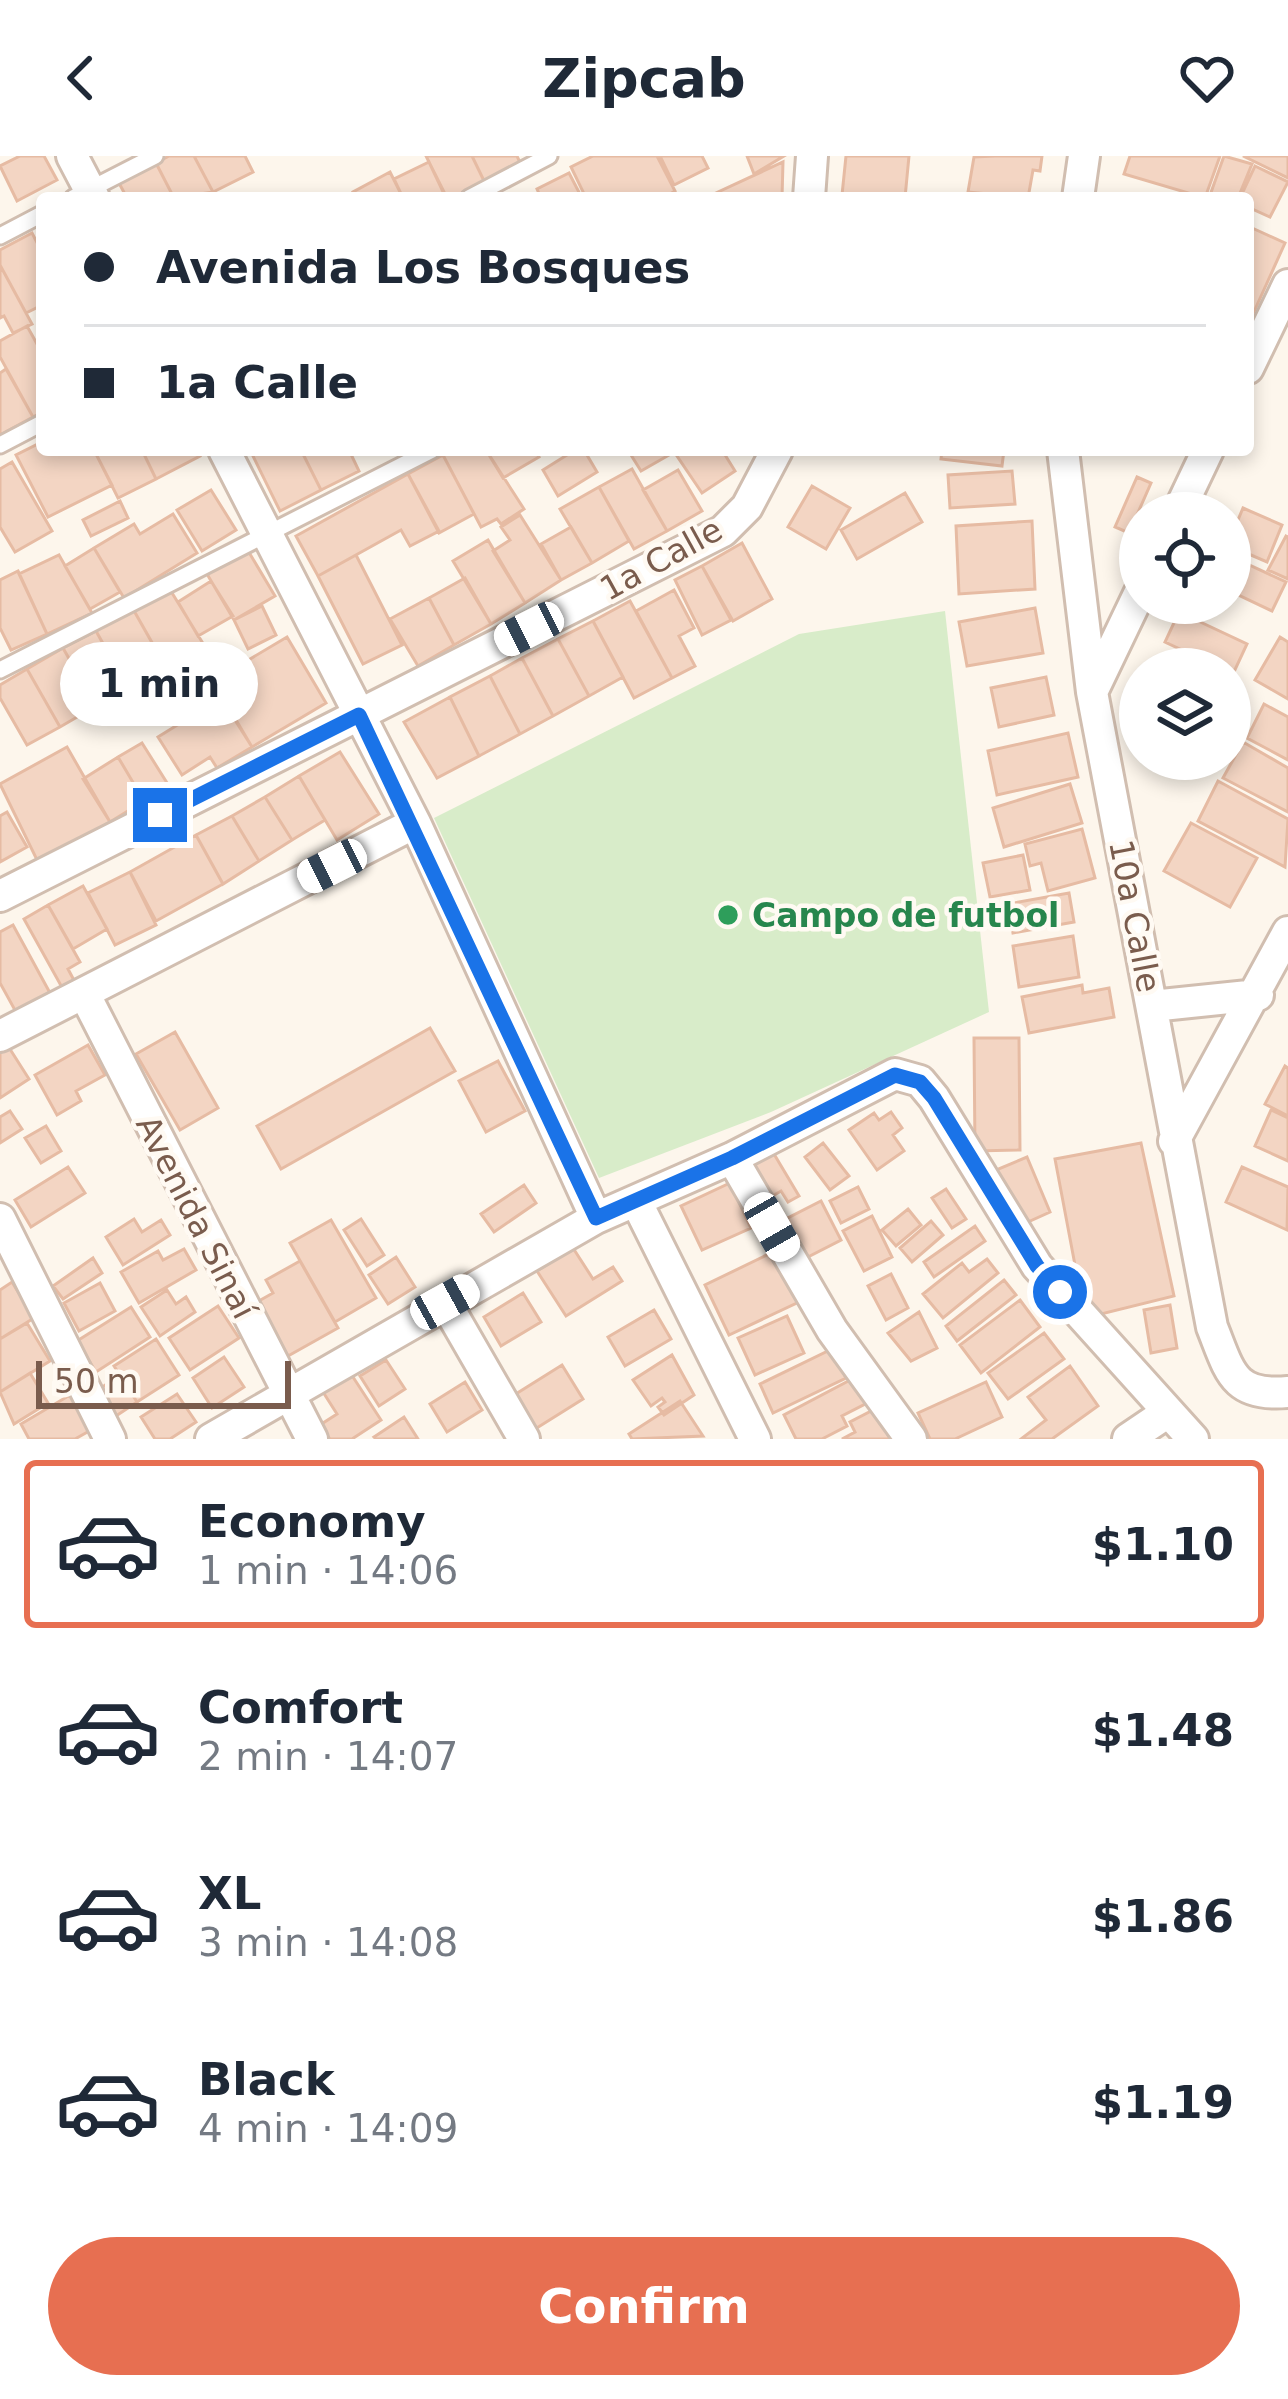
<!DOCTYPE html>
<html lang="en">
<head>
<meta charset="utf-8">
<style>
	body { margin:0; font-family:"DejaVu Sans",sans-serif; background:#f2f2f3; color:#1f2937; height:100vh; display:flex; flex-direction:column; font-size:45px; white-space:nowrap }
	* { box-sizing:border-box; margin:0 }
	p { font-size:39px; color:#747a83 }
	.icon { flex:none; width:66px; height:66px; fill:none; stroke:currentColor; stroke-width:2; stroke-linecap:round; stroke-linejoin:round }
	.map { position:relative; height:1283px; overflow:hidden }
	.details { display:flex; flex-direction:column; background:#fff; flex:1 }
	.details>* { flex:none }
	.hud { position:absolute; left:36px; top:36px; width:1218px; height:264px; border-radius:12px; box-shadow:0 6px 18px #0003; display:grid; align-content:center; height:264px; padding:0 48px; background:#fff }
	.fabs { position:absolute; left:1119px; top:336px; display:grid; gap:24px }
	.fabs a { display:grid; place-items:center; width:132px; height:132px; border-radius:50%; background:#fff; box-shadow:0 6px 18px #0003; font-size:60px }
	.scale { position:absolute; left:36px; bottom:30px; width:255px; box-sizing:border-box; padding-left:12px; border:6px solid #7a5c4d; border-top:0; font-size:33px; line-height:42px; white-space:nowrap; color:#7a5c4d; -webkit-text-stroke:9px #fffaf3; paint-order:stroke }
	.end { position:absolute; width:54px; height:54px; margin:-27px; border:15px solid #1a73e8; background:#fff; box-shadow:0 0 0 6px #fff }
	.from { border-radius:50% }
	.bubble { position:absolute; height:84px; border-radius:42px; background:#fff; box-shadow:0 6px 18px #0003; font-size:39px; font-weight:700; line-height:84px; text-align:center }
	.car { position:absolute; width:36px; height:72px; margin:-36px -18px; border-radius:15px; box-shadow:0 0 9px 3px #0007; background:linear-gradient(#fff 24%,#345 0 40%,#fff 0 76%,#345 0 86%,#fff 0) }
	.hud b { display:flex; align-items:center; gap:42px; height:114px; font-size:45px }
	.hud b+b { border-top:3px solid #e0e1e3 }
	.hud i { width:30px; height:30px; background:#1f2937 }
	ul { padding:21px 0 0; list-style:none }
	li { display:flex; align-items:center; gap:36px; height:168px; margin:0 24px 18px; padding:0 24px; border:6px solid transparent; border-radius:12px }
	li div { flex:1 }
	li b { display:block; font-size:45px }
	li em { font-style:normal; font-weight:700 }
	li.selected { border-color:#e76f51 }
	li>.icon { width:108px; height:108px; stroke-width:1.5 }
	.cta { display:flex; gap:24px; margin-top:auto; padding:24px 48px }
	.cta a { flex:1; height:138px; border-radius:72px; background:#e76f51; color:#fff; font-size:48px; font-weight:700; line-height:138px; text-align:center }
	header { display:flex; justify-content:space-between; align-items:center; height:156px; padding:0 48px; background:#fff; font-size:54px; font-weight:700 }
	.map>svg:first-child { display:block }
	.green { fill:#d8ecc9 }
	.building { fill:#f3d5c3; stroke:#e6bba3; stroke-width:3 }
	.lines { fill:none; stroke-linecap:round; stroke-linejoin:round }
	.service-casing { stroke:#d1beb0; stroke-width:21 }
	.minor-casing { stroke:#d1beb0; stroke-width:36 }
	.service { stroke:#fff; stroke-width:15 }
	.minor { stroke:#fff; stroke-width:30 }
	.route { stroke:#1a73e8; stroke-width:15 }
	.leisure-dot { fill:#2e9e5b; stroke:#fffaf3; stroke-width:4.5 }
	.labels { text-anchor:middle; dominant-baseline:central; stroke-width:9; stroke-linejoin:round; paint-order:stroke }
	.street-label { font-size:33px; fill:#7a5c4d; stroke:#fffaf3 }
	.leisure-label { font-size:33px; font-weight:bold; fill:#27864d; stroke:#fffaf3; text-anchor:start }
</style>
</head>
<body>
<header><svg class="icon" aria-label="back" viewBox="0 0 24 24"><path d="M15 5l-7 7 7 7"/></svg>Zipcab<svg class="icon" aria-label="heart" viewBox="0 0 24 24"><path d="M12 20l-8-8c-3-5 5-10 8-4 3-6 11-1 8 4z"/></svg></header>
<div class="map">
<svg width="1288" height="1283" viewBox="0 0 1288 1283">
	<rect width="100%" height="100%" fill="#fdf6ec"/>
	<path class="green" d="M945 455 989 856 771 956 599 1022 434 662 799 478Z"/>
	<path class="building" d="M20 0H44L57 24 17 45 0 10Z
		M169 0H194L213 36 174 42 156 7Z
		M194 0H245L253 16 213 36Z
		M426 0H472L487 31 466 42H447Z
		M472 0H517L523 13 487 31Z
		M593 0H657L675 35 663 42H586L571 11Z
		M660 0H702L708 12 674 29Z
		M747 0H784L754 18Z
		M846 0H909L905 42 842 39Z
		M995 0H1042L1040 15 1033 14 1028 42 968 36 974 1Z
		M1130 0H1220L1205 42 1124 18Z
		M1224 0 1252 8 1238 42H1209Z
		M1243 0H1288V22Z
		M429 6 446 42H403L394 23Z
		M783 6 782 42H705Z
		M156 7 174 42H127L119 27Z
		M1255 10 1288 26 1270 61 1248 51V42H1240Z
		M390 16 403 42H356L353 36Z
		M569 17 582 42H541L537 33Z
		M1250 71 1285 87 1248 169V75Z
		M32 77 42 96V149L26 157 0 109V94Z
		M0 109 32 168 13 177 4 160 0 162Z
		M27 170 42 197V256L33 261 0 201V185Z
		M6 213 33 261 0 279V217Z
		M42 286V294H94L112 329 48 361 16 299Z
		M94 294H142L156 323 118 342Z
		M142 294H197L200 300 156 323Z
		M301 294H349L359 315 321 334Z
		M301 294 321 334 280 355 251 296Z
		M451 294H486L524 353 501 368 497 363 481 371 443 299Z
		M486 294H535L539 301 503 322Z
		M575 294H584L597 316 558 340 543 314Z
		M639 294H666L669 299 641 315 631 299Z
		M679 294H722L735 315 702 337 675 297Z
		M942 294H1004L1002 310 941 303Z
		M443 299 474 358 439 377 408 318Z
		M12 306 52 375 15 396 0 371V313Z
		M632 313 667 375 634 393 599 331Z
		M678 314 702 355 667 375 643 334Z
		M1012 315 1015 348 950 352 948 319Z
		M408 318 439 375 410 390 401 374 318 420 296 380Z
		M1137 321 1151 327 1129 377 1115 371Z
		M812 330 850 352 826 393 788 371Z
		M599 331 629 385 592 407 560 353Z
		M211 334 236 374 202 395 177 354Z
		M905 337 922 366 857 403 841 374Z
		M120 345 128 362 91 380 83 364Z
		M1243 352 1282 369 1267 406 1230 390V369L1235 371Z
		M173 358 197 397 124 442 94 392 134 368 140 378Z
		M520 359 561 424 525 447 493 395 510 384 501 371Z
		M1032 365 1035 433 959 438 956 370Z
		M571 371 592 407 561 424 541 388Z
		M1286 380 1288 381V423L1268 414Z
		M488 384 525 447 491 468 453 405Z
		M742 387 772 443 733 465 702 410Z
		M94 392 120 436 90 453 65 410Z
		M247 393 275 440 234 464 207 418Z
		M59 399 92 457 47 478 19 418Z
		M356 399 402 489 363 508 318 420Z
		M1230 400 1286 426 1272 455 1230 435Z
		M702 410 731 464 702 479 675 424Z
		M18 415 47 478 11 494 0 472V424Z
		M465 422 491 468 454 489 429 442Z
		M211 425 233 460 198 480 178 446Z
		M169 432 207 494 169 517 133 453Z
		M674 434 694 472 679 480 695 510 672 522 636 455Z
		M429 442 454 489 418 510 390 463Z
		M630 445 672 522 634 542 593 465Z
		M262 450 276 479 248 493 234 464Z
		M1035 452 1043 497 967 510 959 466Z
		M133 453 179 534 141 555 96 475Z
		M1179 456 1247 488 1233 518 1165 486Z
		M593 465 623 521 589 540 558 483Z
		M96 475 127 531 96 550 63 492Z
		M287 481 326 547 252 591 213 525Z
		M1280 481 1288 486V543L1255 524Z
		M558 483 589 540 553 560 522 502Z
		M63 492 96 550 60 571 27 513Z
		M522 502 553 560 520 578 490 520Z
		M27 513 60 571 27 589 0 542V529Z
		M490 520 520 578 479 600 450 541Z
		M1046 521 1054 559 999 571 991 532Z
		M450 541 479 600 437 622 404 566Z
		M221 542 252 591 217 612 210 601 182 619 158 581Z
		M1264 548 1288 561V604L1247 582Z
		M1068 577 1078 621 997 639 988 595Z
		M1243 586 1288 612V656L1223 622Z
		M142 587 169 630 144 645 118 601Z
		M67 591 110 666 38 706 0 628Z
		M340 596 379 658 337 684 299 620Z
		M118 601 144 645 110 666 83 623Z
		M299 620 325 664 292 684 265 641Z
		M1218 625 1288 663 1285 711 1198 665Z
		M1070 628 1082 667 1004 691 993 652Z
		M265 641 292 684 259 705 232 660Z
		M7 656 27 691 0 706V660Z
		M232 660 259 705 223 728 196 679Z
		M1191 667 1257 702 1230 751 1164 715Z
		M1082 673 1095 722 1048 735 1041 707 1030 710 1025 688Z
		M196 679 223 728 156 765 130 716Z
		M1023 699 1030 734 990 741 983 707Z
		M130 716 156 769 115 789 88 737Z
		M83 730 107 773 73 793 48 749Z
		M1069 737 1074 766 1013 777 1008 748Z
		M48 749 80 806 68 813 76 828 64 835 24 763Z
		M13 769 50 837 16 856 0 827V776Z
		M1073 780 1079 821 1019 831 1013 790Z
		M1082 829 1083 837 1109 832 1114 861 1029 877 1022 841Z
		M430 872 455 915 281 1013 257 970Z
		M175 876 218 952 180 974 136 898Z
		M974 882H1019L1020 994 975 995Z
		M88 889 105 919 76 935 81 945 57 959 35 919Z
		M8 890 29 923 0 942V895Z
		M498 905 525 955 486 976 459 925Z
		M1285 910 1288 912V960L1265 948Z
		M1271 954 1288 962V1005L1255 990Z
		M10 955 22 973 0 987V961Z
		M891 956 902 972 893 979 904 995 877 1014 849 974 874 957 879 964Z
		M46 970 61 995 41 1007 25 982Z
		M823 987 849 1020 830 1034 805 1001Z
		M1141 987 1174 1140 1085 1162 1055 1003Z
		M771 993 799 1040 788 1046 781 1035 771 1041 749 1006Z
		M1027 1001 1050 1056 1019 1070 996 1014Z
		M68 1011 85 1037 31 1071 15 1044Z
		M1242 1011 1288 1031 1287 1074 1226 1046Z
		M730 1027 751 1072 702 1094 681 1050Z
		M524 1029 536 1047 494 1076 481 1058Z
		M858 1031 869 1053 841 1067 830 1045Z
		M946 1033 966 1063 952 1072 932 1042Z
		M821 1045 841 1084 802 1104 782 1065Z
		M908 1053 921 1069 896 1090 882 1074Z
		M872 1060 892 1101 864 1115 843 1075Z
		M134 1063 142 1076 161 1064 170 1079 123 1109 106 1081Z
		M361 1063 384 1099 367 1110 344 1074Z
		M331 1064 376 1142 335 1166 290 1087Z
		M931 1065 943 1079 912 1106 900 1092Z
		M975 1070 985 1085 934 1121 924 1106Z
		M573 1092 593 1123 613 1111 622 1125 566 1160 537 1115Z
		M184 1093 196 1114 139 1147 121 1116 158 1095 163 1104Z
		M777 1094 801 1145 729 1179 705 1129Z
		M396 1101 415 1131 388 1148 369 1119Z
		M93 1102 102 1117 63 1143 53 1130Z
		M987 1103 998 1117 943 1162 923 1138 962 1107 969 1116Z
		M300 1105 338 1172 288 1200 257 1146 273 1137 266 1124Z
		M891 1118 908 1152 886 1164 868 1130Z
		M1004 1124 1016 1139 957 1185 946 1170Z
		M12 1126 34 1162 0 1183V1134Z
		M100 1127 115 1155 79 1175 64 1147Z
		M167 1134 176 1148 186 1141 195 1156 160 1180 141 1151Z
		M523 1137 541 1166 501 1190 484 1161Z
		M1020 1144 1040 1171 981 1217 960 1189Z
		M1170 1149 1177 1192 1151 1197 1144 1154Z
		M218 1150 239 1182 190 1214 169 1182Z
		M131 1151 150 1181 96 1216 77 1185Z
		M654 1154 671 1183 625 1210 608 1181Z
		M919 1156 937 1192 911 1205 888 1177Z
		M787 1160 804 1197 755 1219 738 1182Z
		M27 1167 50 1205 0 1236V1183Z
		M1044 1177 1064 1203 1008 1243 988 1217Z
		M156 1183 179 1219 137 1246 114 1210Z
		M832 1193 846 1222 773 1257 760 1228Z
		M672 1199 694 1239 664 1259 658 1251 665 1246 662 1242 651 1250 633 1224Z
		M224 1201 244 1231 212 1252 193 1222Z
		M386 1204 405 1233 379 1250 360 1220Z
		M562 1209 583 1243 532 1275 511 1241Z
		M1070 1210 1098 1250 1052 1283H1021L1046 1264 1028 1241Z
		M30 1217 48 1247 14 1268 0 1236Z
		M351 1218 381 1264 352 1283H330L320 1269 337 1258 323 1236Z
		M120 1219 137 1246 116 1260 98 1234Z
		M856 1221 869 1246 842 1260 847 1270 822 1283H796L784 1259Z
		M465 1226 482 1254 447 1276 430 1248Z
		M986 1226 1002 1261 955 1283H930L918 1257Z
		M177 1238 196 1266 170 1283H155L141 1261Z
		M70 1239 91 1274 75 1283H29L21 1268Z
		M680 1245 703 1280 632 1283 629 1278Z
		M875 1253 890 1283H842L855 1276 850 1266Z
		M404 1261 418 1283H376L374 1281Z"/>
	<g class="lines">
		<g class="service-casing">
			<path id="service" d="M73 42 155 0
				M469 42 549 0
				M0 80 42 58
				M0 289 42 267
				M0 514 432 294"/>
		</g>
		<g class="minor-casing">
			<path id="minor" d="M72 0 94 42
				M809 42 812 0
				M1078 42 1084 0
				M1248 212 1288 129
				M224 294 415 667 596 1062
				M1063 294 1092 536 1212 1171C1230 1216 1233 1241 1288 1236
				M1178 357 1208 294
				M1093 534 1140 436
				M0 740 723 375 747 351 777 294
				M84 837 312 1283
				M1152 850 1258 839
				M0 880 415 667
				M1174 985 1288 776
				M732 1002 832 1174 911 1283
				M636 1045 755 1283
				M0 1063 110 1283
				M445 1146 524 1283
				M211 1283 596 1062 732 1002 895 918 920 925 934 942 1037 1110 1193 1283
				M1128 1283 1165 1258"/>
		</g>
		<use href="#service" class="service"/>
		<use href="#minor" class="minor"/>
	</g>
	<g class="lines">
		<path class="route" d="M160 659 359 559 596 1062 732 1002 895 919 920 926 934 942 1037 1110 1060 1136"/>
	</g>
	<circle class="leisure-dot" cx="728" cy="759" r="12"/>
	<g class="labels">
		<g class="street-label">
			<text transform="translate(661 403) rotate(-29)">1a Calle</text>
			<text transform="translate(1135 760) rotate(79)">10a Calle</text>
			<text transform="translate(196 1061) rotate(63)">Avenida Sinaí</text>
		</g>
		<g class="leisure-label">
			<text x="752" y="759">Campo de futbol</text>
		</g>
	</g>
</svg>
<div class="fabs">
<a><svg class="icon" aria-label="locate" viewBox="0 0 24 24"><circle cx="12" cy="12" r="6"/><path d="M12 2v4M12 18v4M2 12h4M18 12h4"/></svg></a>
<a><svg class="icon" aria-label="layers" viewBox="0 0 24 24"><path d="M12 4l9 5-9 5-9-5zM3 14l9 5 9-5"/></svg></a>
</div>
<div class="scale">50 m</div>
<i class="end from" style="left:1060px;top:1136px"></i>
<i class="end" style="left:160px;top:659px"></i>
<div class="bubble" style="left:60px;top:486px;width:198px">1 min</div>
<i class="car" style="left:529px;top:473px;rotate:243deg"></i>
<i class="car" style="left:332px;top:710px;rotate:243deg"></i>
<i class="car" style="left:772px;top:1071px;rotate:150deg"></i>
<i class="car" style="left:445px;top:1146px;rotate:61deg"></i>
<div class="hud">
<b><i class="from"></i>Avenida Los Bosques</b>
<b><i></i>1a Calle</b>
</div>
</div>
<section class="details">
<ul>
<li class="selected"><svg class="icon" aria-label="car" viewBox="0 0 24 24"><path d="M5 17H2v-5l4-1 3-4h7l3 4 3 1v5h-3M9 17h6M6 11h13"/><circle cx="7" cy="17" r="2"/><circle cx="17" cy="17" r="2"/></svg><div><b>Economy</b><p>1 min · 14:06</p></div><em>$1.10</em></li>
<li><svg class="icon" aria-label="car" viewBox="0 0 24 24"><path d="M5 17H2v-5l4-1 3-4h7l3 4 3 1v5h-3M9 17h6M6 11h13"/><circle cx="7" cy="17" r="2"/><circle cx="17" cy="17" r="2"/></svg><div><b>Comfort</b><p>2 min · 14:07</p></div><em>$1.48</em></li>
<li><svg class="icon" aria-label="car" viewBox="0 0 24 24"><path d="M5 17H2v-5l4-1 3-4h7l3 4 3 1v5h-3M9 17h6M6 11h13"/><circle cx="7" cy="17" r="2"/><circle cx="17" cy="17" r="2"/></svg><div><b>XL</b><p>3 min · 14:08</p></div><em>$1.86</em></li>
<li><svg class="icon" aria-label="car" viewBox="0 0 24 24"><path d="M5 17H2v-5l4-1 3-4h7l3 4 3 1v5h-3M9 17h6M6 11h13"/><circle cx="7" cy="17" r="2"/><circle cx="17" cy="17" r="2"/></svg><div><b>Black</b><p>4 min · 14:09</p></div><em>$1.19</em></li>
</ul>
<div class="cta"><a>Confirm</a></div>
</section>
</body>
</html>
